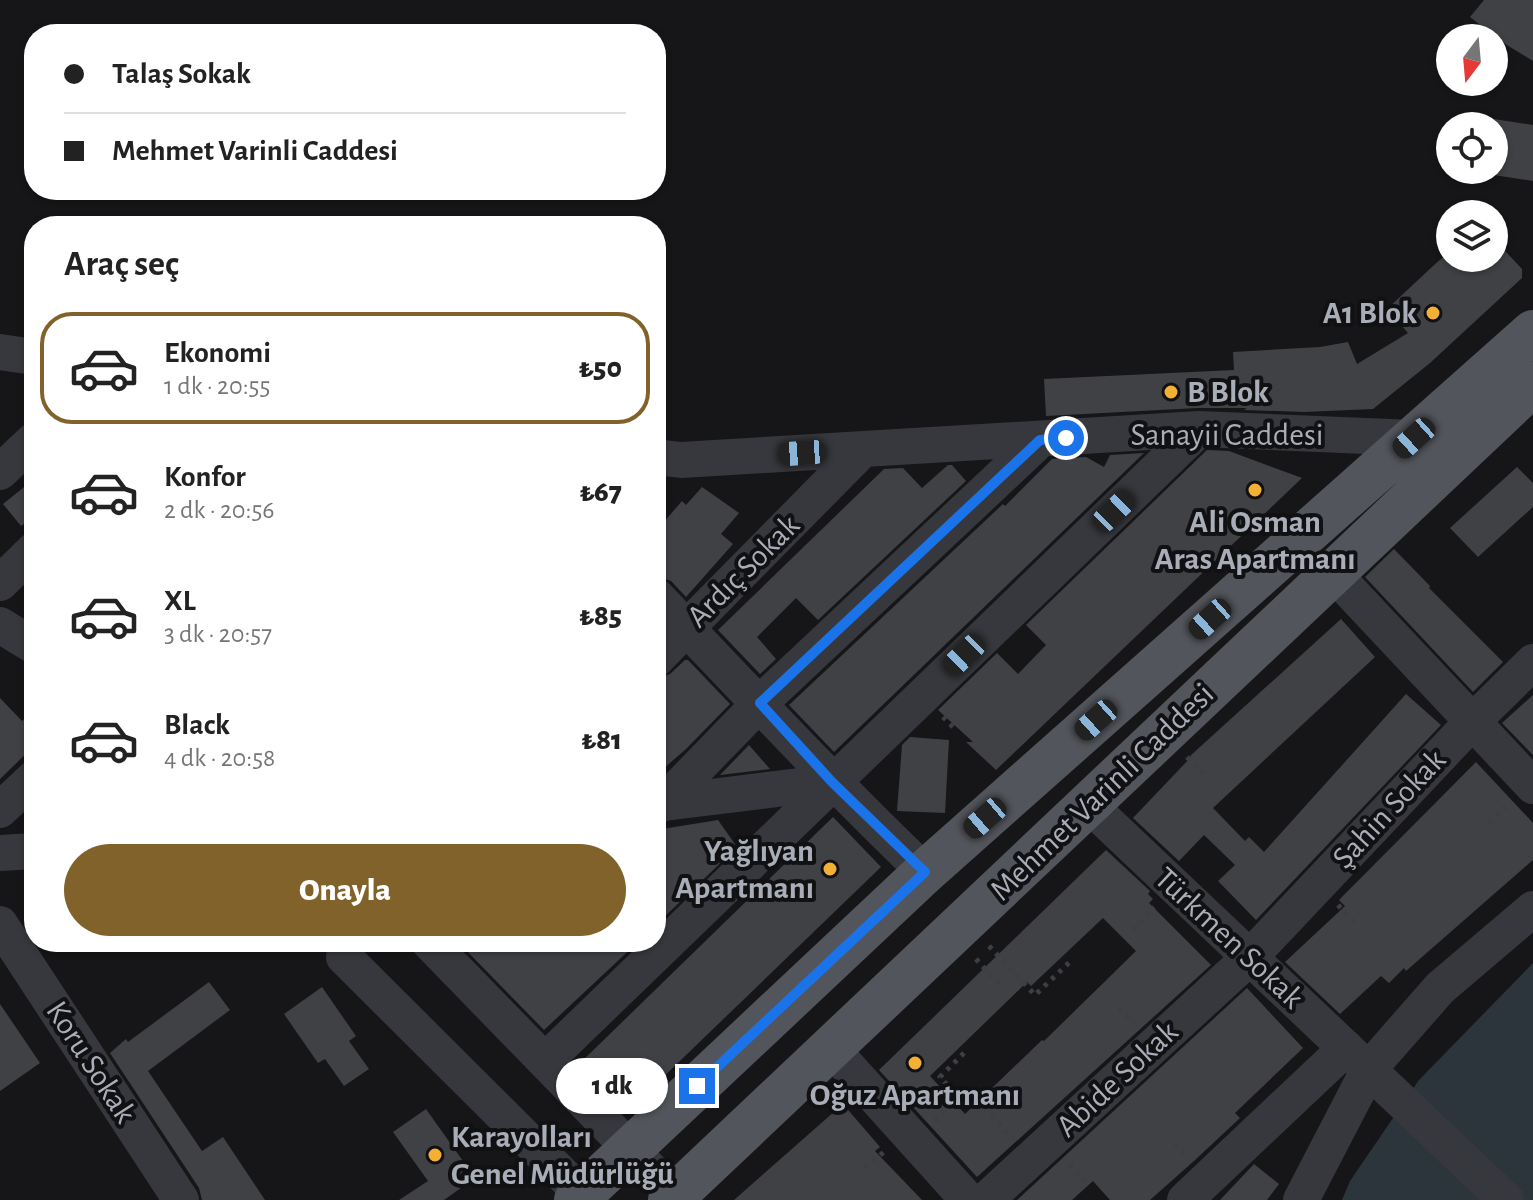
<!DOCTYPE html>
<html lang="tr">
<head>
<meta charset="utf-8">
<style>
	body { margin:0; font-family:"Alegreya Sans",sans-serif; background:#f6f6f6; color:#222; height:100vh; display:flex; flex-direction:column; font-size:30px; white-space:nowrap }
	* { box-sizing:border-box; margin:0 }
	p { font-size:26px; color:#767676 }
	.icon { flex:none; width:44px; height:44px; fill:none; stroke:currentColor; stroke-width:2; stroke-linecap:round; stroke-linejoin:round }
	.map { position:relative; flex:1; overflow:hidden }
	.panel { position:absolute; left:24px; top:216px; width:642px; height:736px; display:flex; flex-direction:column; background:#fff; border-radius:32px; box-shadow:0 2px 6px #0004 }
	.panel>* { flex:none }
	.banner { position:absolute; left:24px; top:24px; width:642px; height:176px; border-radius:32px; box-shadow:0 2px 6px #0004; display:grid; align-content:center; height:176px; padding:0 40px; background:#fff }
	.needle { width:52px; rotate:196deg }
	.tools { position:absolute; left:1436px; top:24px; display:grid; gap:16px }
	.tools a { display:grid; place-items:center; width:72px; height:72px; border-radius:50%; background:#fff; box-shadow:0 2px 6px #0004; font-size:40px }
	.end { position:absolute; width:36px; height:36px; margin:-18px; border:10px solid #1a73e8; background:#fff; box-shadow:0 0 0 4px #fff }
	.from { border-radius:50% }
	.bubble { position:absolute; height:56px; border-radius:28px; background:#fff; box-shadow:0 2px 6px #0004; font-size:26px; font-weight:800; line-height:56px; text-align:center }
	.car { position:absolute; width:24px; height:48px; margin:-24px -12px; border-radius:10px; box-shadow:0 0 6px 2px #0007; background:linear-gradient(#222 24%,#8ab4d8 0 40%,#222 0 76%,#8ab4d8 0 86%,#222 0) }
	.banner b { display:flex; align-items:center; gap:28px; height:76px; font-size:30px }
	.banner b+b { border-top:2px solid #e0e0e0 }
	.banner i { width:20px; height:20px; background:#222 }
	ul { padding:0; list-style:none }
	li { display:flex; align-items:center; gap:24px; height:112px; margin:0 16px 12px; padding:0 24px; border:4px solid transparent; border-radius:32px }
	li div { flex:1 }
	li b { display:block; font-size:30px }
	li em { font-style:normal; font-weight:800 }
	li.on { border-color:#80622a }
	li>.icon { width:72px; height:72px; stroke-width:1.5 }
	h2 { padding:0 40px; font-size:36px; line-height:96px }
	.button { display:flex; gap:16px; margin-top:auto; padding:16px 40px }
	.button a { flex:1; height:92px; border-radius:48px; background:#80622a; color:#fff; font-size:32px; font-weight:800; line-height:92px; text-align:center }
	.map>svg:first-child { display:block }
	.water { fill:#2c353c }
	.building { fill:#404145; fill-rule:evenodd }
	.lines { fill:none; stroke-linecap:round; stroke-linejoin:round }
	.path { stroke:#3d3f44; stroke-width:5; stroke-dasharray:4 6; stroke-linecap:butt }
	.minor { stroke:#37383d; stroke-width:36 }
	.major { stroke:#53555c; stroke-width:44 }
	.route { stroke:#1a73e8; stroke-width:10 }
	.poi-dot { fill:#f2b134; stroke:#111113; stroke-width:3 }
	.labels { text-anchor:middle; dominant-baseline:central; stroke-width:8; stroke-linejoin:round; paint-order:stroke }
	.poi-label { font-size:32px; font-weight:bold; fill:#a8adb8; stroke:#111113; text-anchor:end }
	.street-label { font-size:32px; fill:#a8adb8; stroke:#111113 }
</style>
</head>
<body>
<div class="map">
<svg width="1533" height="1200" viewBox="0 0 1533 1200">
	<rect width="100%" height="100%" fill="#161618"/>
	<path class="water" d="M1533 963V1200H1342L1350 1181 1419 1080Z"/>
	<path class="building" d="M1484 0H1533V61L1502 42 1470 17Z
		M1494 119 1533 125V181L1494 175Z
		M1494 239 1522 269V278L1430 363 1373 409 1304 412 1244 410 1247 408H1198L1046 416 1044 379 1234 370 1233 352 1320 347 1348 342 1357 364 1408 333 1387 309 1433 266 1442 258H1494Z
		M1207 450 1229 451 1302 478 996 770 966 742H973L938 710 997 653 1018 674 1046 645 1026 625Z
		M1144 453 834 752 789 705 1003 504 1005 506 1052 459 1086 457 1104 467 1110 455Z
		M948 465H952L966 481 818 620 796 598 757 637 776 659 760 674 718 630 884 469 903 468 922 488Z
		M1517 467 1533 483V507L1478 557 1450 528Z
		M34 479V517L21 526 3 504Z
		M702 487 739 513 721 534 733 544 686 597 671 581 656 576V531L682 501 686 505Z
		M1394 549 1430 586 1429 588 1503 662 1473 692 1365 577Z
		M1341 619 1375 657 1213 808 1245 841 1249 837 1264 852 1406 694 1441 725 1256 920 1218 881 1235 865 1204 835 1179 861 1133 818 1191 757 1190 756Z
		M685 660H688L730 704 686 749 656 775V679L670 674Z
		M1533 695V755L1502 723Z
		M0 698 22 721 34 710V746L0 779Z
		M910 737 949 740 945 813 897 811 902 745Z
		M749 745 770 769 720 775Z
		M1476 762 1533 823V860L1406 971 1404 968 1389 983 1381 976 1340 1014 1285 962 1345 906 1339 900Z
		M833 817 881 867 625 1114 578 1065Z
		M718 820 737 847 656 925V830Z
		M1106 850 1150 891 1148 894 1153 899 1149 903 1211 965 977 1177 879 1070ZM1103 918 1136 951 1044 1041 1042 1040 965 1114 930 1076 1027 982 1031 986Z
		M458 942H638L544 1030Z
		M209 982 230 1010 148 1071 202 1151 223 1137 265 1200H202L199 1188 110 1053 126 1039 128 1042Z
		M322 987 356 1036 349 1041 369 1069 344 1086 325 1059 318 1063 284 1014Z
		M1247 988 1303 1048 1235 1113 1240 1118 1194 1161 1150 1200H1110L1093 1181 1072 1200H1017Z
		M0 1004 40 1063 0 1091Z
		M843 1104 880 1147 875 1151 922 1200H734Z
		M426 1109 475 1178 444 1200H399L428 1181 393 1132Z
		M1254 1164 1279 1184 1267 1200H1220Z"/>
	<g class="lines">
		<path class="path" d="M943 717 953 727
			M1187 757 1206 777
			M1489 823 1508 804
			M1338 905 1354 922
			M1133 930 1154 907
			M989 946 1035 995 1073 959
			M976 959 1002 988
			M1119 1008 1135 1024
			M991 1116 1013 1138
			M935 1121 958 1097 940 1077 966 1051
			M1175 1144 1188 1158
			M1070 1164 1085 1181
			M865 1168 885 1151"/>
		<path class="minor" d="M0 352 34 357
			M656 457 681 460 1199 429 1414 438
			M0 472 34 440
			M1332 572 1533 786
			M0 583 34 550
			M656 596C745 689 832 783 925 872
			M0 625 34 646
			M656 659 863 449
			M656 804 832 782
			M662 804 760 703 1040 440
			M1090 806 1506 1200
			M0 810 34 778
			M0 853 34 851
			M0 924 181 1200
			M429 942 675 1195
			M344 957 582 1194
			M831 1048 968 1200
			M545 1061 1199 429
			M986 1200 1248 959 1472 722 1533 662
			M1185 1200 1346 1048
			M1301 1200 1369 1069 1440 988 1533 909"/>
		<path class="major" d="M576 1200 925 872 1533 332
			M670 1200C959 930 1244 654 1533 384"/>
	</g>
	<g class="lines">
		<path class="route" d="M697 1086 925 872 832 782 760 703 1040 440 1066 438"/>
	</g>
	<g class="poi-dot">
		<circle cx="1433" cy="313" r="8"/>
		<circle cx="1171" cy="392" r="8"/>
		<circle cx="1255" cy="490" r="8"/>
		<circle cx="830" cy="869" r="8"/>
		<circle cx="915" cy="1063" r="8"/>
		<circle cx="435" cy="1155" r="8"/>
	</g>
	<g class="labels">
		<g class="poi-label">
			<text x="1417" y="313">A1 Blok</text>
			<text x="1187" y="392" text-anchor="start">B Blok</text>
			<text x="1255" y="522" text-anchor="middle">Ali Osman<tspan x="1255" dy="37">Aras Apartmanı</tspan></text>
			<text x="814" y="851">Yağlıyan<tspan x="814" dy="37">Apartmanı</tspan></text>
			<text x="915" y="1095" text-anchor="middle">Oğuz Apartmanı</text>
			<text x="451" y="1137" text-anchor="start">Karayolları<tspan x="451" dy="37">Genel Müdürlüğü</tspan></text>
		</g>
		<g class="street-label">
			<text x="1227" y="435">Sanayii Caddesi</text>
			<text transform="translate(743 571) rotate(-45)">Ardıç Sokak</text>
			<text transform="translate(1102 792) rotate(-44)">Mehmet Varinli Caddesi</text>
			<text transform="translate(1389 809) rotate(-47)">Şahin Sokak</text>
			<text transform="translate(1229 938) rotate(43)">Türkmen Sokak</text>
			<text transform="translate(91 1062) rotate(57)">Koru Sokak</text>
			<text transform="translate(1117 1079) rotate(-43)">Abide Sokak</text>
		</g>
	</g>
</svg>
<div class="tools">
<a><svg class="needle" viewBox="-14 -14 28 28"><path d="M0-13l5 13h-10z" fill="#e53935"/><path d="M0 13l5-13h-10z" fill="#767676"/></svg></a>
<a><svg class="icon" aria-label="locate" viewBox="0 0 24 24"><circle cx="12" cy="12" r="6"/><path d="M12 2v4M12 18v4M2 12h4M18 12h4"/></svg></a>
<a><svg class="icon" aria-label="layers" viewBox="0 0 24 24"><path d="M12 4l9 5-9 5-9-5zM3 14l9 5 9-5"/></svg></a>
</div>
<i class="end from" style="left:1066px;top:438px"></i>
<i class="end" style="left:697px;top:1086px"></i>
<div class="bubble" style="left:556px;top:1058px;width:112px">1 dk</div>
<i class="car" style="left:1414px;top:438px;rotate:228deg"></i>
<i class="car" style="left:802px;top:453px;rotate:266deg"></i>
<i class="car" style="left:1114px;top:511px;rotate:46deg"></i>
<i class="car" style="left:1210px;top:619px;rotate:228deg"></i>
<i class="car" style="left:964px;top:655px;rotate:226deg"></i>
<i class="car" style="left:1096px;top:720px;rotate:228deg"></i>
<i class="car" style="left:985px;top:818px;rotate:229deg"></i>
<div class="banner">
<b><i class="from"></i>Talaş Sokak</b>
<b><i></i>Mehmet Varinli Caddesi</b>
</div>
<section class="panel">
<h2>Araç seç</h2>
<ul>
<li class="on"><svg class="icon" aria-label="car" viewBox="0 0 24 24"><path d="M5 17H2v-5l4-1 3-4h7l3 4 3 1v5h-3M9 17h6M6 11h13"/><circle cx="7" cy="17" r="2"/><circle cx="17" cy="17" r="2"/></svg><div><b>Ekonomi</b><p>1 dk · 20:55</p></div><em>₺50</em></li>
<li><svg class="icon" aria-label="car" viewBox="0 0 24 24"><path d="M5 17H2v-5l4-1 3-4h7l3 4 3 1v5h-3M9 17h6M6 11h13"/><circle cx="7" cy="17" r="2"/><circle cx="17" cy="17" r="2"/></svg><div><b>Konfor</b><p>2 dk · 20:56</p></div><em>₺67</em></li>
<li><svg class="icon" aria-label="car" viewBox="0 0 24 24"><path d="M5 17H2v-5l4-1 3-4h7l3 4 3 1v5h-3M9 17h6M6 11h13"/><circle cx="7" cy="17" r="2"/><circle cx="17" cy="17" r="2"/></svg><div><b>XL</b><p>3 dk · 20:57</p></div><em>₺85</em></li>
<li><svg class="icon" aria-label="car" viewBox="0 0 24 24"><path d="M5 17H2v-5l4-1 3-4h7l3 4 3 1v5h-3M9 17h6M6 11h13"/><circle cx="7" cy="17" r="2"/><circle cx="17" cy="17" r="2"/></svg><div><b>Black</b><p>4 dk · 20:58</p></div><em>₺81</em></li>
</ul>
<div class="button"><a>Onayla</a></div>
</section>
</div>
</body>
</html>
